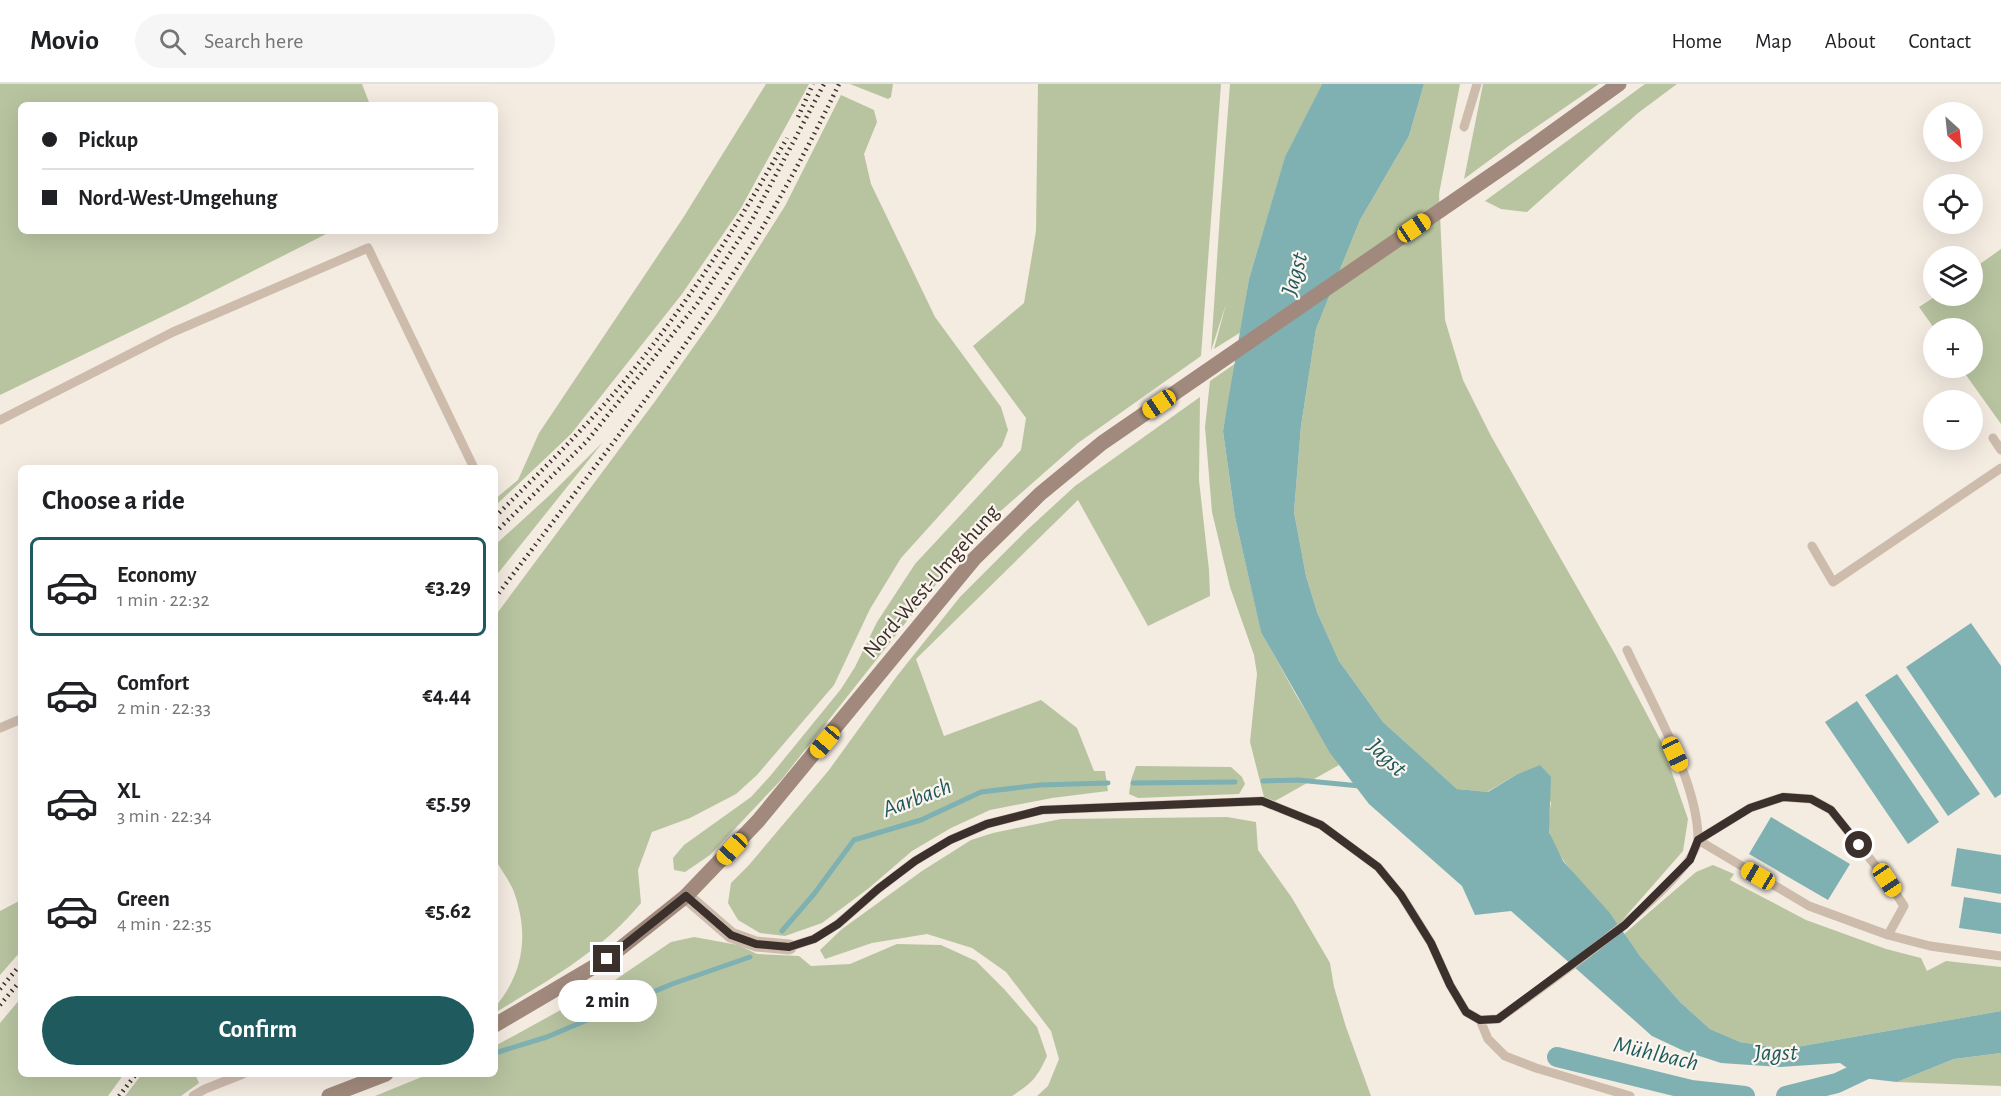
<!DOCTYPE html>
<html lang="en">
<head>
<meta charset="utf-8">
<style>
	body { margin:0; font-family:"Alegreya Sans",sans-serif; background:#f6f6f6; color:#202124; height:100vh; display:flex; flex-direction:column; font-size:22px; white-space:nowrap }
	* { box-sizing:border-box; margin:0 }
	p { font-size:20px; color:#757577 }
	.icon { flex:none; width:33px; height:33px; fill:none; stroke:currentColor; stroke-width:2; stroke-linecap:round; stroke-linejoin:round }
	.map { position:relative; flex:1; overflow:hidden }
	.panel { position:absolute; left:18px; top:381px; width:480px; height:612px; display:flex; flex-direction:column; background:#fff; border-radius:9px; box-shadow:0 6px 24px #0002 }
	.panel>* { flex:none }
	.banner { position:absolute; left:18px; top:18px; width:480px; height:132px; border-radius:9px; box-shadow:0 6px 24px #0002; display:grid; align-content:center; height:132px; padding:0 24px; background:#fff }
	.needle { width:39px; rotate:153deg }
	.tools { position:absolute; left:1923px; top:18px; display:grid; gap:12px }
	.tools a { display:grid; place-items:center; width:60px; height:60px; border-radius:50%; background:#fff; box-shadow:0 6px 24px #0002; font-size:30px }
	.end { position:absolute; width:27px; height:27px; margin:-14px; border:8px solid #3b302b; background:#fff; box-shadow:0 0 0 3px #fff }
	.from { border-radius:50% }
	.bubble { position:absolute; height:42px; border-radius:21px; background:#fff; box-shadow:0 6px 24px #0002; font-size:20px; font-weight:700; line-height:42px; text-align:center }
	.car { position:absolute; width:18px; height:36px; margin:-18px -9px; border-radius:8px; box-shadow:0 0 4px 2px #0007; background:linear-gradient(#f5c518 24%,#345 0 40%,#f5c518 0 76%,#345 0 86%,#f5c518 0) }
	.banner b { display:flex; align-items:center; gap:21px; height:57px; font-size:22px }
	.banner b+b { border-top:2px solid #e0e0e0 }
	.banner i { width:15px; height:15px; background:#202124 }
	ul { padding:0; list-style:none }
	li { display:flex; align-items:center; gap:18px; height:99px; margin:0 12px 9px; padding:0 12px; border:3px solid transparent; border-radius:9px }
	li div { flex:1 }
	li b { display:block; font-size:22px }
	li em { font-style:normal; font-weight:700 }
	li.selected { border-color:#1f5a5e }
	li>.icon { width:54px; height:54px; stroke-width:1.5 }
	h2 { padding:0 24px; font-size:27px; line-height:72px }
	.cta { display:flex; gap:12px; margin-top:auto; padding:12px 24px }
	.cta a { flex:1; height:69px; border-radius:36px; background:#1f5a5e; color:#fff; font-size:24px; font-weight:700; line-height:69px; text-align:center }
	header { display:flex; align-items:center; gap:36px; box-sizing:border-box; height:84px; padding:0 30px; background:#fff; border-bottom:2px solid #e0e0e0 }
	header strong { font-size:28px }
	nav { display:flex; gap:33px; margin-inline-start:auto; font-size:21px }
	.search { width:420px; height:54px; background:#f6f6f6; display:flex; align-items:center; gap:15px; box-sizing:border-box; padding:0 21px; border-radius:33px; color:#757577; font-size:22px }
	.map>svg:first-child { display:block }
	.green { fill:#b8c4a0 }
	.water { fill:#7fb0b2 }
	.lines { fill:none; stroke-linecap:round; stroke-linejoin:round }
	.stream { stroke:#7fb0b2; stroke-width:5 }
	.canal { stroke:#7fb0b2; stroke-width:20 }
	.lane { stroke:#cdbbac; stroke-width:9 }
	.street { stroke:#cdbbac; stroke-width:15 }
	.secondary { stroke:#a18a7d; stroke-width:15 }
	.rail { stroke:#3b302b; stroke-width:4.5; stroke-dasharray:1.5 4.5; stroke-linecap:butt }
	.route { stroke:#3b302b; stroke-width:8 }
	.labels { text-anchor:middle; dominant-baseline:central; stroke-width:4.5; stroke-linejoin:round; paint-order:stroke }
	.street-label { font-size:22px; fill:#3b302b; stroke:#fbf5ee }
	.water-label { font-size:24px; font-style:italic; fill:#1f5a5e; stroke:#fbf5ee }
</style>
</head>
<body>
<header>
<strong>Movio</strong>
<div class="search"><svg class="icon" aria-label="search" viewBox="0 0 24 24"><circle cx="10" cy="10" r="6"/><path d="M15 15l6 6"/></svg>Search here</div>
<nav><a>Home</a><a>Map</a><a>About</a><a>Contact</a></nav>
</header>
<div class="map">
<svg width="2001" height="1012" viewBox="0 0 2001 1012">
	<rect width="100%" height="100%" fill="#f4ebe1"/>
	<path class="green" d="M0 0H362L370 21H21V147H332L186 221 0 311Z
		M766 0H809L741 124 682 210 571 350 495 422V415L518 396 539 349 683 134Z
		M850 0H893L891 13 888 15Z
		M1038 0H1221L1201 272 1078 359 979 446 782 695 710 771 685 788 674 786 673 774 684 761 751 713 771 691 841 605 855 583 877 538 915 480 1021 366 1026 334 973 262 1024 219 1036 147Z
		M1230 0H1322L1285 74 1249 195 1241 248 1214 265 1226 220 1211 267 1220 130Z
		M1424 0H1460L1439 110 1445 236 1463 296 1491 352 1615 570 1661 657 1688 735 1683 767 1618 841C1601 815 1552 775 1549 746 1548 737 1550 727 1551 718L1516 691 1487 708 1457 705 1383 638 1339 577 1317 528 1306 492 1294 428 1301 342 1316 245 1360 136 1409 52Z
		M1483 0H1599L1510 61 1464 95Z
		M1645 0H1677L1638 29 1527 128 1501 125 1485 117Z
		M841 11 874 26 877 38 864 70 871 100 935 233 1001 323 1008 346 1002 362 901 474 870 525 834 601 757 691 736 710 690 734 652 748 638 786 641 819C602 867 547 897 495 929V923C524 889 529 850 514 808 510 797 501 786 495 775V532L656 316 716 231 785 122Z
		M2001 165V340L1961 284H1972V244H1934L1919 223 1936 212H1972L1973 185Z
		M1236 279 1223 347 1235 433 1261 547 1296 611 1339 681 1275 717 1264 713 1250 658 1257 590 1254 571 1230 503 1212 428 1205 343 1210 297Z
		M1200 313 1199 396 1209 486 1210 512 1148 542 1078 416 916 575 944 652 1041 616 1077 644 1094 687H1105L1108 707 1052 714 990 726 951 744 912 767 869 804 822 839 785 852 760 849 738 836 728 819 731 799 749 781 829 686 897 592 960 513 1026 447 1075 402Z
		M603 358 495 493V461L552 409Z
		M1136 682 1231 683 1242 693 1245 700 1239 710 1138 714 1129 710 1131 696Z
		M1227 733 1256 738 1258 766 1292 814 1330 879 1334 903 1346 943 1371 1012H1037L1048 1002 1059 975 1051 947 1006 888 972 864 927 850 872 859 825 875 820 866 842 845 922 787 971 756 993 749 1061 735Z
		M1713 781 1734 790 1730 796 1806 836 1886 865 1921 874 1927 887 1946 877 2001 883V927L1785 965 1740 958 1710 945 1680 918 1640 872 1624 850 1696 788Z
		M21 816V867L0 891V827Z
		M694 853 738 861 757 870 799 872 811 882 850 880 897 860 941 861 976 877 1004 905 1037 943 1047 972C1037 994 1032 999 1012 1012H375L429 990H495V962L612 898 671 858Z
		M21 914V990H124L108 1012H0V939Z
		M2001 969V1002L1897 998 1954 975Z
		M142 990H195L199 999 181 1012H125Z"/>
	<path class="water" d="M1322 0H1424L1409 52 1360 136 1316 245 1301 342 1294 428 1306 492 1317 528 1339 577 1383 638 1457 705 1488 708 1516 691 1540 681 1551 693 1549 748 1563 777 1609 828 1640 872 1680 918 1710 945 1740 958 1785 965 2001 927V969L1954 975 1897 998 1862 994 1840 979 1780 983 1721 979 1684 967 1652 952 1511 827 1475 831 1462 802 1369 720 1330 669 1261 548 1235 433 1223 347 1249 195 1285 73Z
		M1971 539 2001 582V710L1995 714 1906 583Z
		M1897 590 1980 710 1948 732 1865 611Z
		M1857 617 1939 738 1908 760 1825 638Z
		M1771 733 1850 780 1828 816 1749 770Z
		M1957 764 2001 771V810L1951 802Z
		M1964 813 2001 819V850L1959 844Z"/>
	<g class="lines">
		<path class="stream" d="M1263 697 1298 696 1360 702
			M1133 699 1235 698
			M782 847 814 810 854 756 921 736 981 708 1040 701 1108 699
			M495 969 547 953 672 900 750 873"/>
		<path class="canal" d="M1557 973 1691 1006 1745 1012
			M1786 1012 1837 999 1879 979"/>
		<path class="lane" d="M1464 43 1477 0
			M0 336 173 248 368 164 474 384
			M1993 354 2001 366
			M1812 462 1833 498 2001 384
			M0 644 21 635
			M1888 851 1904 822 1887 796 1831 726 1811 715 1783 713 1750 724 1698 756 1809 822 1888 851 1930 862 2001 872
			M789 863 814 855 838 840 878 805 915 777 950 756 987 740 1042 726 1262 717 1321 741 1378 783 1401 811 1431 859 1450 901 1466 928 1480 936 1498 935C1535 908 1699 796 1698 753 1697 696 1651 618 1627 566
			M1480 936 1488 955 1505 972 1536 984 1630 1012
			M193 1012 205 1005 243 990"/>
		<path class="street" d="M686 812 731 851 756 860 789 863"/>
		<path class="secondary" d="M495 941 607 875 686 812 758 737 974 475 1040 410 1102 359 1512 77 1619 0
			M329 1012 386 990"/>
		<path class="rail" d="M798 33 813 0
			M495 433C541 387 589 341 630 290 690 216 741 136 787 54
			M495 449 587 357 697 220 753 134 824 0
			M495 514C587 392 684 272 764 141 791 95 816 48 839 0
			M0 905 21 880
			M0 921 21 896
			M119 1012 136 990"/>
	</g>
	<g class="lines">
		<path class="route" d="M607 875 686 812 731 851 756 860 789 863 814 855 838 840 878 805 915 777 950 756 987 740 1042 726 1262 717 1321 741 1378 783 1401 811 1431 859 1450 901 1466 928 1480 936 1498 935 1625 841 1690 776 1698 756 1750 724 1783 713 1811 715 1831 726 1859 761"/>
	</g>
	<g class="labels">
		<g class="street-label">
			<text transform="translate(931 497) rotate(-49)">Nord-West-Umgehung</text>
		</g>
		<g class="water-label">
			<text transform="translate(1295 190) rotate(-74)">Jagst</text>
			<text transform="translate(1387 674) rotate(44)">Jagst</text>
			<text transform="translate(917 714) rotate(-21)">Aarbach</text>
			<text x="1776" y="969">Jagst</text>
			<text transform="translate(1656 970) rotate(13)">Mühlbach</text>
		</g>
	</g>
</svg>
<div class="tools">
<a><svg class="needle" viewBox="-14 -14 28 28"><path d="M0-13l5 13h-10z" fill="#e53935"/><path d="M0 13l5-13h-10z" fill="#757577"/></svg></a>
<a><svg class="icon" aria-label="locate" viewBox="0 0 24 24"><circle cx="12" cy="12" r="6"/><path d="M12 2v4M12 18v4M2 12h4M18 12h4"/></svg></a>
<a><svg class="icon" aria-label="layers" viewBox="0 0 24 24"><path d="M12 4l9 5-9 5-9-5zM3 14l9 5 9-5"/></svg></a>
<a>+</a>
<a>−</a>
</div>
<i class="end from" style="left:1859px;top:761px"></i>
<i class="end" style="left:607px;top:875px"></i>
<div class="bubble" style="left:558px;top:896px;width:99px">2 min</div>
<i class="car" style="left:1414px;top:144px;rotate:56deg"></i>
<i class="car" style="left:1159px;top:320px;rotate:236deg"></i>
<i class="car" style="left:825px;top:658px;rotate:220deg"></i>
<i class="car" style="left:1675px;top:670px;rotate:155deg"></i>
<i class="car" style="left:732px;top:765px;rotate:223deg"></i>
<i class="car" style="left:1758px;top:792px;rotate:300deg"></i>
<i class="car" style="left:1887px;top:796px;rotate:146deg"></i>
<div class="banner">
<b><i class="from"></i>Pickup</b>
<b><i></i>Nord-West-Umgehung</b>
</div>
<section class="panel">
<h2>Choose a ride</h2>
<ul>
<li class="selected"><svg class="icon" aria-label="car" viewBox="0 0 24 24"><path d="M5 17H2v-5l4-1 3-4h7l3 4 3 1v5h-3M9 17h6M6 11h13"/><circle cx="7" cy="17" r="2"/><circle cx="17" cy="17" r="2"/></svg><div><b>Economy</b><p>1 min · 22:32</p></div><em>€3.29</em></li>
<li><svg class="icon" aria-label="car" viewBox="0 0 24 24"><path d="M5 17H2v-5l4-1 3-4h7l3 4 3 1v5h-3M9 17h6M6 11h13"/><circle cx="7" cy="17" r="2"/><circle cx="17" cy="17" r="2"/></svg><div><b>Comfort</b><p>2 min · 22:33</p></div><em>€4.44</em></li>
<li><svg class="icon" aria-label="car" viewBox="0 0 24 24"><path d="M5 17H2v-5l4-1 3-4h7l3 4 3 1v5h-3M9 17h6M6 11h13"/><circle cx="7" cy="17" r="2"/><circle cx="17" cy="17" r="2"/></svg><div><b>XL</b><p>3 min · 22:34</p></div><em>€5.59</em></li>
<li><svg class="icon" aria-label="car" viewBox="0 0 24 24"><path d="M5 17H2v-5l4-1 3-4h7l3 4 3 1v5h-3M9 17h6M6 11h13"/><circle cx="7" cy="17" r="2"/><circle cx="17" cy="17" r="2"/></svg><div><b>Green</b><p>4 min · 22:35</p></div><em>€5.62</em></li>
</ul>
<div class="cta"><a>Confirm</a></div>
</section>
</div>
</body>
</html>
